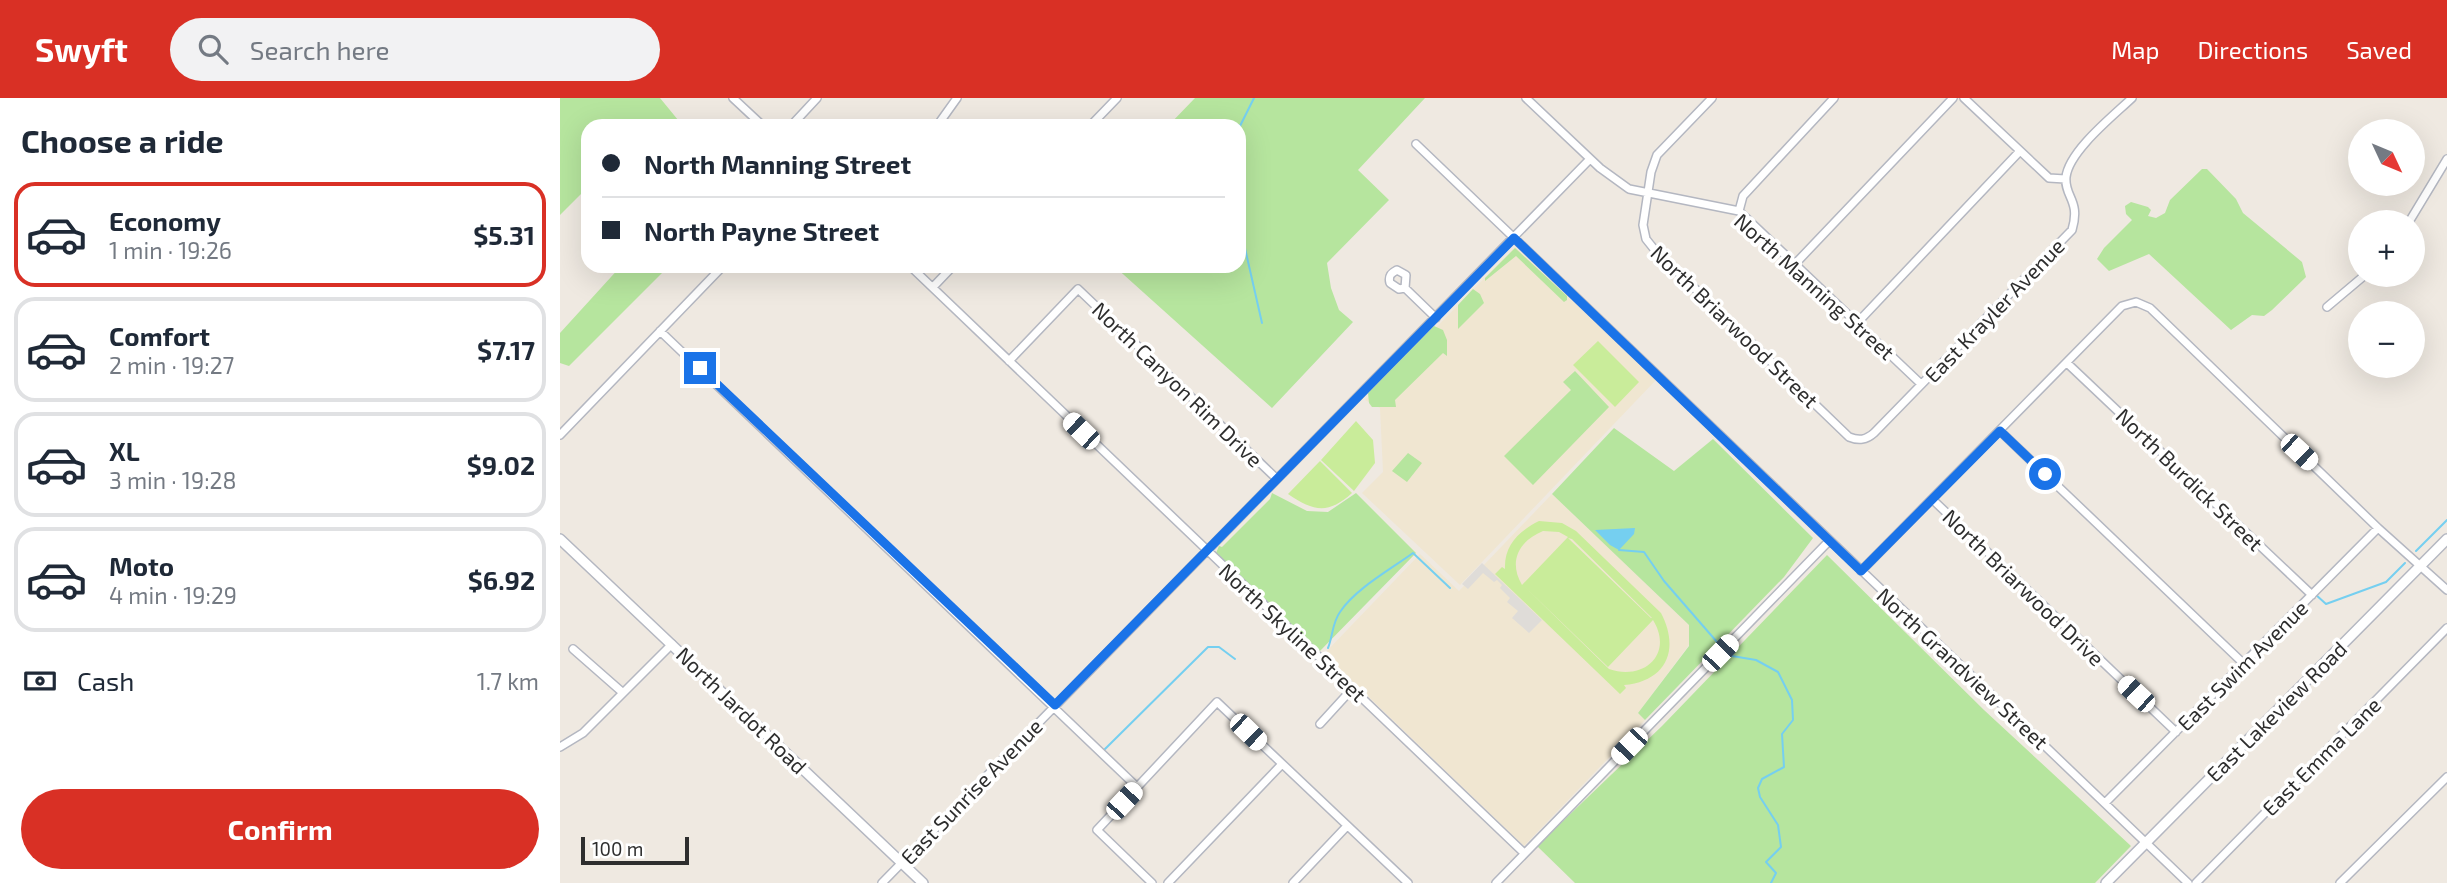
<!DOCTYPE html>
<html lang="en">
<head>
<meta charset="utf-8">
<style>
	body { margin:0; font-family:"Exo 2",sans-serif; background:#f2f2f3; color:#1f2937; height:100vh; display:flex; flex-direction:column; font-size:26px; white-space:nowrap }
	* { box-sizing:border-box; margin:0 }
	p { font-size:23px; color:#747a83 }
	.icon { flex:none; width:38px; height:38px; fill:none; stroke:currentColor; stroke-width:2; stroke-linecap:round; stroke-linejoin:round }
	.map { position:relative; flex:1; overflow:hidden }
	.panel { display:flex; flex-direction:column; background:#fff; width:560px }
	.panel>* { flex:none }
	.guide { position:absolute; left:21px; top:21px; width:665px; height:154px; border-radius:21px; box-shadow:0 7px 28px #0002; display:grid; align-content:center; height:154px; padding:0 21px; background:#fff }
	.needle { width:46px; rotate:134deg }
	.fabs { position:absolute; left:1788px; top:21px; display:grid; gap:14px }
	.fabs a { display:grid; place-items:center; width:77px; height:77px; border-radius:50%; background:#fff; box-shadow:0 7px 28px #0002; font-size:35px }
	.scale { position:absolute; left:21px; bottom:18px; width:108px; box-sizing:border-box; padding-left:7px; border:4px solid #2e2e2e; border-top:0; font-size:19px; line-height:24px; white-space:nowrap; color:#2e2e2e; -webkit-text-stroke:5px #fff; paint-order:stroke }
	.end { position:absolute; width:32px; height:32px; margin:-16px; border:9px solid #1a73e8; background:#fff; box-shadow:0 0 0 4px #fff }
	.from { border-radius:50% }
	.car { position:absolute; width:21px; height:42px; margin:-21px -10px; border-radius:9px; box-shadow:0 0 5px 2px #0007; background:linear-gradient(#fff 24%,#345 0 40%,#fff 0 76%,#345 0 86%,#fff 0) }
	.guide b { display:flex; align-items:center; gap:24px; height:66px; font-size:26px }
	.guide b+b { border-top:2px solid #e0e1e3 }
	.guide i { width:18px; height:18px; background:#1f2937 }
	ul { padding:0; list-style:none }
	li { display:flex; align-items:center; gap:21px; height:105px; margin:0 14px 10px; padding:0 7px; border:4px solid #e0e1e3; border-radius:21px }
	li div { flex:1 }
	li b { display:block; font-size:26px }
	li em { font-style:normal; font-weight:700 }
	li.active { border-color:#d93025 }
	li>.icon { width:63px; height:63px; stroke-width:1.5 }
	h2 { padding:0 21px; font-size:32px; line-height:84px }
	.pay { display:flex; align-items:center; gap:18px; height:77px; padding:0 21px; font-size:26px }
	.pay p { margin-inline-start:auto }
	.action { display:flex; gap:14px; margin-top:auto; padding:14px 21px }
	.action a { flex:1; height:80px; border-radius:42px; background:#d93025; color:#fff; font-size:28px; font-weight:700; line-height:80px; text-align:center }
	header { display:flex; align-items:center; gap:42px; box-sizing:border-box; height:98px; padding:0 35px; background:#d93025; color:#fff }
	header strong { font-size:33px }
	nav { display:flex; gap:38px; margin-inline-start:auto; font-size:24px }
	.search { width:490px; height:63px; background:#f2f2f3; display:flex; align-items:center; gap:18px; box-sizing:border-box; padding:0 24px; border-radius:38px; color:#747a83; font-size:26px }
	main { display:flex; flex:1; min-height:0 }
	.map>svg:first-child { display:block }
	.education { fill:#f0e6d1 }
	.green { fill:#b6e59e }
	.pitch { fill:#c9ec9a; fill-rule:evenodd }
	.plaza { fill:#dfdcd8 }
	.water { fill:#75cff0 }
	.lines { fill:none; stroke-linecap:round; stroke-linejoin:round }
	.stream { stroke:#75cff0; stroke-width:2 }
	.minor-casing { stroke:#b4b7c1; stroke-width:10 }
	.tertiary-casing { stroke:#b4b7c1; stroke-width:12 }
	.minor { stroke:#fff; stroke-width:7 }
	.tertiary { stroke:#fff; stroke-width:9 }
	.route { stroke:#1a73e8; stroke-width:9 }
	.labels { text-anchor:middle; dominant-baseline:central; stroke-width:7; stroke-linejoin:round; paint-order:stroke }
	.street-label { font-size:21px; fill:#2e2e2e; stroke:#fff }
</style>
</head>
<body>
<header>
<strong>Swyft</strong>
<div class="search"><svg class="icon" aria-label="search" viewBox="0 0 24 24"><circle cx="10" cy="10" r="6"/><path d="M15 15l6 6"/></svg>Search here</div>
<nav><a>Map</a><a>Directions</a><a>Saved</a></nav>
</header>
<main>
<section class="panel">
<h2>Choose a ride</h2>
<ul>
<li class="active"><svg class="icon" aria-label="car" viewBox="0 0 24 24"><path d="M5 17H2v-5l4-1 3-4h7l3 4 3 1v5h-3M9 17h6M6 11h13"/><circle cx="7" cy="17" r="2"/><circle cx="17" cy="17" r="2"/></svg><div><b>Economy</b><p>1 min · 19:26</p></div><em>$5.31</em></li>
<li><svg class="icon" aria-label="car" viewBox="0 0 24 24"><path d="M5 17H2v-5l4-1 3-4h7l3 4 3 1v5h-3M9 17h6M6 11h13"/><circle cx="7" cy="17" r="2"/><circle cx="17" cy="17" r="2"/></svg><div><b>Comfort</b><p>2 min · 19:27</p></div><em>$7.17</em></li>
<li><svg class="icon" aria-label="car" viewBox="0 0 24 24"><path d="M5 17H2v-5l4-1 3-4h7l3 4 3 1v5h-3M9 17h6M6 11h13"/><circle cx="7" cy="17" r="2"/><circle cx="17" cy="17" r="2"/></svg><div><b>XL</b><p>3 min · 19:28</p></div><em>$9.02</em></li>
<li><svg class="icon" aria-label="car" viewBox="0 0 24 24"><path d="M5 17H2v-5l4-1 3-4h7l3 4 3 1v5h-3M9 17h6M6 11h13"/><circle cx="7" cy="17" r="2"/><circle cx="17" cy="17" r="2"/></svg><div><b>Moto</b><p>4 min · 19:29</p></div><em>$6.92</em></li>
</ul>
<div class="pay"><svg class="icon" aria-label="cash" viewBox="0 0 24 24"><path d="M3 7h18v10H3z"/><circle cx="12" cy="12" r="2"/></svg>Cash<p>1.7 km</p></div>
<div class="action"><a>Confirm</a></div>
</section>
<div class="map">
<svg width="1887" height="785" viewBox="0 0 1887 785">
	<rect width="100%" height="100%" fill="#efe9e1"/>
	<path class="education" d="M955 149 1096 282 900 487 802 395 823 374 820 310 805 302Z
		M992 396 1129 527V547L1078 615 1085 622 964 748 764 556 860 456 899 493Z"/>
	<path class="green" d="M0 0H100L123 28H28V89L0 117Z
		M635 0H865L798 72 829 102 767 165 771 190 779 212 793 224 712 310 554 168H679V28H608Z
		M1642 71H1647L1676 101 1683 115 1742 164 1746 179 1712 212 1704 218 1692 217 1671 232 1589 156 1549 173 1537 161 1544 150 1572 122 1566 116 1565 108 1571 104 1588 109 1591 112 1588 118 1596 120 1605 115 1610 102Z
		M955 150 1007 198V202L1004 204 956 158 925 183V180Z
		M61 168H109L9 268 0 265V235Z
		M913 191 920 196 924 205 898 231V207Z
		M874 228 883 232 887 242V258L883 255 835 302 836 309H812L809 305 808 295Z
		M1015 273 1049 309 973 387 944 358 1011 292 1003 284Z
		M1054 330 1114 373 1153 341 1253 440 1224 479 1085 622 1078 615 1129 548V527L992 396Z
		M848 355 862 365 847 384 832 373Z
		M712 395 747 413 768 414 796 395 856 455 759 554 656 455 659 448 662 449 710 401Z
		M1267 457 1424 612 1571 748 1535 785H1015L977 748 1102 628Z"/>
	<path class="pitch" d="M1038 243 1079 284 1055 309 1013 267Z
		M796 323 813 342 815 365 794 393 761 362Z
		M760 363 792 395C769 416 754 414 728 396Z
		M979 423 1002 425 1016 433 1101 515C1120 551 1107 583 1064 587L1066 590 1060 596 935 476 942 469 945 471C944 447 959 433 979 423ZM983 433 999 434 1008 439 962 487C948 463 959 443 983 433ZM1008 440 1012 441 1092 520H1091ZM963 487 1048 569 1093 522C1114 556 1084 583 1049 571Z"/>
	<path class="plaza" d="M922 465 982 522 969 535 952 520 958 513 947 504 950 500 940 490 942 487 937 482 934 484 923 475 908 491 902 486Z"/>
	<path class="water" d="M1075 430 1074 436 1059 452 1050 447 1035 432Z"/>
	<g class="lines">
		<path class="stream" d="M679 30 694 0
			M679 124 702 225
			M1059 452 1084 454 1104 483 1157 544
			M1856 453 1887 422
			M1755 496 1766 506 1826 484 1845 465
			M768 550C773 538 772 525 780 514 795 491 831 471 853 455L890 490
			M1172 558 1196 562 1218 574 1232 602 1233 622 1222 636 1224 669 1202 681 1198 690 1200 699 1218 727 1221 749 1206 764 1216 775 1211 785
			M545 651 648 549H659L675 561"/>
		<g class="minor-casing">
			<path id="minor" d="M173 0 203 28
				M966 0 1040 70 1069 91 1179 113 1361 286
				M1152 0 1097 57 1091 74 1083 127 1086 141 1094 151 1289 339C1299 343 1306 342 1314 335L1512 132C1521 102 1504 99 1506 79 1509 53 1553 18 1572 0
				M1404 0 1489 80 1505 81
				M231 28 257 0
				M377 28 397 0
				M530 28 557 0
				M856 46 1628 785
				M1179 113 1183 98 1274 0
				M1849 124 1887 61
				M1235 166 1393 0
				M350 168 964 755
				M837 172 846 177 845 190 839 191 830 185C828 178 831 175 837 172Z
				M373 189 393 168
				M845 190 876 220
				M1767 209 1805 177
				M1298 224 1460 53
				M100 233 577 689
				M449 263 518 191 717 381
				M1507 265 1752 497
				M1440 333 1684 566
				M0 337 163 168
				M1372 401 1616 634
				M1301 473 1562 208 1576 204 1590 210 1818 430 1887 492
				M13 551 62 594
				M760 626 792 591
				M0 649 23 635 112 546
				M1545 705 1818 430
				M322 785 1030 61
				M592 785 537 732 657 604 848 785
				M608 785 722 666
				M733 785 787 728
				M936 785 1269 443
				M1636 785 1887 530
				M1780 785 1887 679"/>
		</g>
		<g class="tertiary-casing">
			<path id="tertiary" d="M0 441 363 785
				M1546 785 1887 441"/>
		</g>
		<use href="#minor" class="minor"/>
		<use href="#tertiary" class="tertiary"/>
	</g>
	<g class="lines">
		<path class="route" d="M140 270 495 607 954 140 1301 473 1440 333 1485 376"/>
	</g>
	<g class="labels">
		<g class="street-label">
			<text transform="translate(1255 188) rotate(42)">North Manning Street</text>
			<text transform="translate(1434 212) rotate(-46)">East Krayler Avenue</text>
			<text transform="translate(1175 228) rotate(44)">North Briarwood Street</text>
			<text transform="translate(618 286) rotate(44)">North Canyon Rim Drive</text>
			<text transform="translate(1630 381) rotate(44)">North Burdick Street</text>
			<text transform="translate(1464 489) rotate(44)">North Briarwood Drive</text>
			<text transform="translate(733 534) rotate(43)">North Skyline Street</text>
			<text transform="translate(1682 567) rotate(-45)">East Swim Avenue</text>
			<text transform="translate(1403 570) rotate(43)">North Grandview Street</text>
			<text transform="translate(182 612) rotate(44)">North Jardot Road</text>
			<text transform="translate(1716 613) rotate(-45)">East Lakeview Road</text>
			<text transform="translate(1761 658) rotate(-45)">East Emma Lane</text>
			<text transform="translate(411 693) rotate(-46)">East Sunrise Avenue</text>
		</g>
	</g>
</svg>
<div class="fabs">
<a><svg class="needle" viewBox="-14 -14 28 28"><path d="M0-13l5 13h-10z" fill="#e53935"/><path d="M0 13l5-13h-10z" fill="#747a83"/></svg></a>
<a>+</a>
<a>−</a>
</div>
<div class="scale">100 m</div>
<i class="end from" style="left:1485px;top:376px"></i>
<i class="end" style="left:140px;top:270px"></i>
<i class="car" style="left:521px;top:333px;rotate:314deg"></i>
<i class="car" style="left:1739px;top:354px;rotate:133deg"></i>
<i class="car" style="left:1160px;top:555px;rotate:44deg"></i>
<i class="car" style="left:1576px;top:596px;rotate:313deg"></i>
<i class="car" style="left:688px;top:634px;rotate:134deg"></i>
<i class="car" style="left:1069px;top:648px;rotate:224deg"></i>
<i class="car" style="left:564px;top:703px;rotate:43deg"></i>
<div class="guide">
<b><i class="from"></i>North Manning Street</b>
<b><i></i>North Payne Street</b>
</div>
</div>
</main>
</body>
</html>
